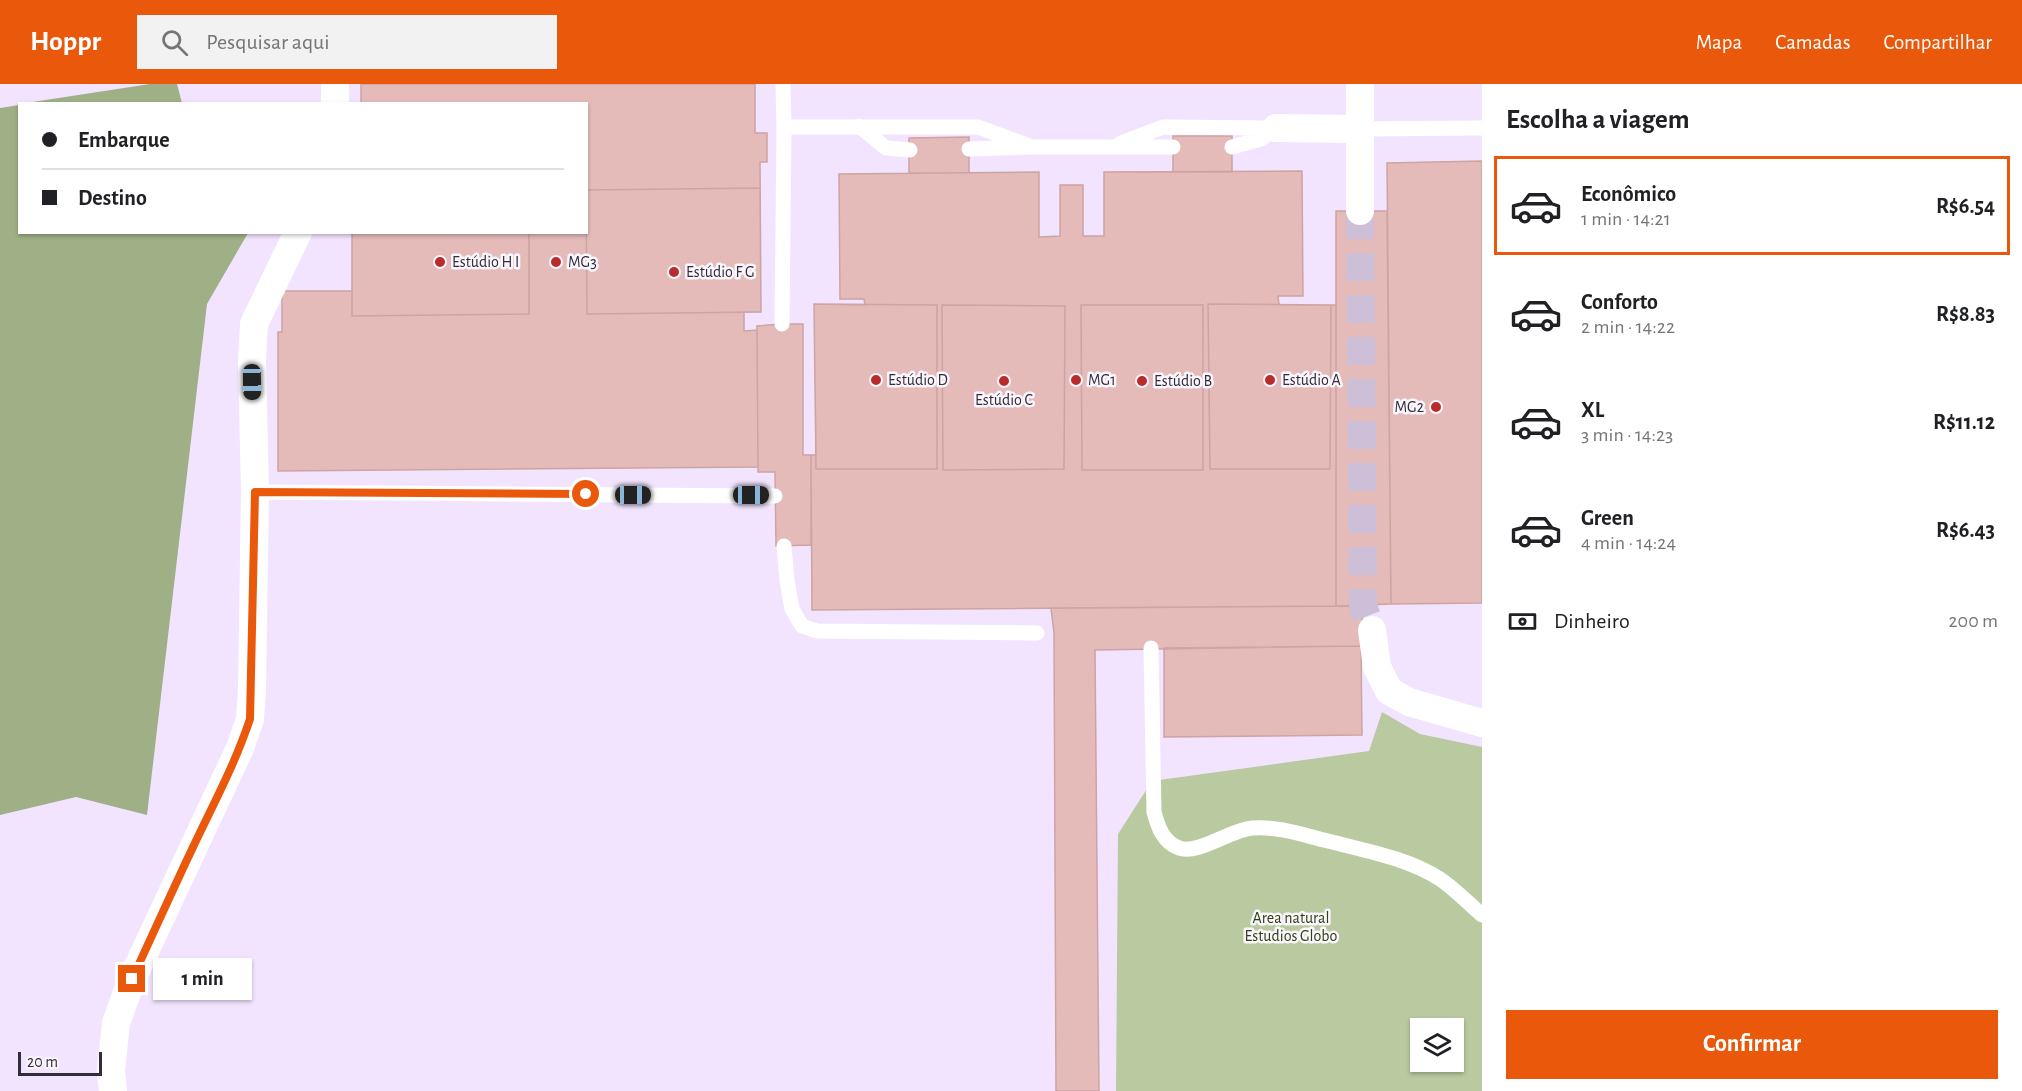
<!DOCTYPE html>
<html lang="pt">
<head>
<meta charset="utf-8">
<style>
	body { margin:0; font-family:"Alegreya Sans",sans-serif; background:#f2f2f2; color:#202124; height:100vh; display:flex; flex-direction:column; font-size:22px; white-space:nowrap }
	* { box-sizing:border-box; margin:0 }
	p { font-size:20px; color:#757577 }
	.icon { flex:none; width:33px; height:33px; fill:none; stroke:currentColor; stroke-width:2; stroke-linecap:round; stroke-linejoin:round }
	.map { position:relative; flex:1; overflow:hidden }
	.drawer { display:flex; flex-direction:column; background:#fff; width:540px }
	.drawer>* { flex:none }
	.guide { position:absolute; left:18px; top:18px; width:570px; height:132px; border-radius:0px; box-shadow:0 2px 4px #0004; display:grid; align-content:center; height:132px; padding:0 24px; background:#fff }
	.tools { position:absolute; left:1410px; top:934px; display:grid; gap:12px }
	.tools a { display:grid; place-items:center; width:54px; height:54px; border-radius:0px; background:#fff; box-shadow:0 2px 4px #0004; font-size:30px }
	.scale { position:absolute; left:18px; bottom:15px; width:84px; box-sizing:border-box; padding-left:6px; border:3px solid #332c39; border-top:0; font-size:16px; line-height:21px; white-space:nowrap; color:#332c39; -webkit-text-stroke:4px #faf6fd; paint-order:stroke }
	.end { position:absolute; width:27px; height:27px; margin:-14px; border:8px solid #ea580c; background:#fff; box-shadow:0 0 0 3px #fff }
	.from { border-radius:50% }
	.bubble { position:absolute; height:42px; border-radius:0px; background:#fff; box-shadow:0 2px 4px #0004; font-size:20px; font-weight:600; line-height:42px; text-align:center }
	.car { position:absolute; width:18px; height:36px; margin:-18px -9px; border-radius:8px; box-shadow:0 0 4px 2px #0007; background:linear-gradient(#222 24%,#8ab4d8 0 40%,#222 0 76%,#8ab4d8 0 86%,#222 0) }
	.guide b { display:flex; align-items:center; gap:21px; height:57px; font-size:22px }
	.guide b+b { border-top:2px solid #e0e0e0 }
	.guide i { width:15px; height:15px; background:#202124 }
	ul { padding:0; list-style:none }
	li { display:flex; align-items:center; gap:18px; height:99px; margin:0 12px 9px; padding:0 12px; border:3px solid transparent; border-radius:0px }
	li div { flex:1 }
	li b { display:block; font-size:22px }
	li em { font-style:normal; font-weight:600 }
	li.current { border-color:#ea580c }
	li>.icon { width:54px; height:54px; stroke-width:1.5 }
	h2 { padding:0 24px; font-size:27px; line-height:72px }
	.pay { display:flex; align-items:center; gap:15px; height:66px; padding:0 24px; font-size:22px }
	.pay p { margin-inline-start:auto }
	.button { display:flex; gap:12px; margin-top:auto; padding:12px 24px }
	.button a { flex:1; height:69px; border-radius:0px; background:#ea580c; color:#fff; font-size:24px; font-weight:600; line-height:69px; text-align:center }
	header { display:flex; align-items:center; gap:36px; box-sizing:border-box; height:84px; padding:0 30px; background:#ea580c; color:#fff }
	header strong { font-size:28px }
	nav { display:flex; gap:33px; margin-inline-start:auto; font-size:21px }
	.search { width:420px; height:54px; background:#f2f2f2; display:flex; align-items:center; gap:15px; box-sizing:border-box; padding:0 21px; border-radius:0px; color:#757577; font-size:22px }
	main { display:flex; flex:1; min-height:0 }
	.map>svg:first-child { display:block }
	.green { fill:#b9caa0; fill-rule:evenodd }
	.forest { fill:#9fb086 }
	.building { fill:#e4bbb9; stroke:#cca4a2; stroke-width:1.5 }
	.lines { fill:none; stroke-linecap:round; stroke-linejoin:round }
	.street-tunnel { stroke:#ccbfd7; stroke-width:28; stroke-dasharray:28 14; stroke-linecap:butt }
	.lane { stroke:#fff; stroke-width:15 }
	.street { stroke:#fff; stroke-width:28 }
	.route { stroke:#ea580c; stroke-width:8 }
	.poi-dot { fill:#ba2b2b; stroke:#faf6fd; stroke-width:2 }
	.labels { text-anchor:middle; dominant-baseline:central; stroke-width:5; stroke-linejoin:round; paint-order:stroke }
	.poi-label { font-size:16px; fill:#332c39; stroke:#faf6fd; text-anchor:start }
	.park-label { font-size:16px; fill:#304010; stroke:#faf6fd }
</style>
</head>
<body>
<header>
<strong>Hoppr</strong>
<div class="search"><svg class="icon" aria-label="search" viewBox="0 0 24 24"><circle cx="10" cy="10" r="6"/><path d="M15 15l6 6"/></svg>Pesquisar aqui</div>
<nav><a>Mapa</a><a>Camadas</a><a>Compartilhar</a></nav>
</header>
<main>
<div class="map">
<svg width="1482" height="1007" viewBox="0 0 1482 1007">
	<rect width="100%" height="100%" fill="#f2e4ff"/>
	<path class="green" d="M1382 628 1420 650 1482 663V1007H1116L1118 750 1152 697 1369 667ZM1420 945H1454V978H1420Z"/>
	<path class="forest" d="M150 0H177L182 19H26Z
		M19 21 20 148 248 149 207 220 147 731 76 713 0 731V24Z"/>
	<path class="building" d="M361 0H755V49H767V78H760L761 228H744V247L757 246 758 383 278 387V248H282V207H352V148H586V20H361Z
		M1173 52H1232V88H1173Z
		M969 53V89H909V54Z
		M1482 77V519L1391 520 1387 79Z
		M1302 87 1303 212H1278L1279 221H1336V522L812 526 811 371H816L814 220 865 221 864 215H840L839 90 1039 88V153L1060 152V101H1083V152H1104V88Z
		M760 104 761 228 587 230 586 106Z
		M1336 127H1387L1391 520 1336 522Z
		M352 148H529V230L352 232Z
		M814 220 937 221V385H816Z
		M1208 220 1331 221 1330 385H1210Z
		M942 221 1065 222 1064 385 943 386Z
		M1081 221H1203V386H1082Z
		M782 240H803V371H811V461L776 462 775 388H758L757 242Z
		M1363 522 1361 562 1095 566 1099 1007H1056L1054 549 1051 524Z
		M1361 562 1362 651 1164 653V564Z"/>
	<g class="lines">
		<path class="street-tunnel" d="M1360 127 1363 522 1372 546"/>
		<path class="lane" d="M783 0 784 43H978L1032 63
			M859 42 886 64 910 66
			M1360 45 1482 44
			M1121 59 1163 43 1276 44
			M1232 63 1261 55 1276 44
			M969 65 1032 63H1173
			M782 240 784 43
			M255 408 775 412
			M784 462 787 496 792 525 802 542 817 547 1037 549
			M1151 564 1154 728C1158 743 1163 758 1179 764 1198 771 1230 746 1252 744 1278 742 1303 751 1328 757 1366 767 1407 774 1440 795 1455 805 1468 819 1482 831"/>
		<path class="street" d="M335 0V20
			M1276 44 1360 45V0
			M1360 45V127
			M1372 546 1377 583 1389 607 1409 618 1482 639
			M113 1007 111 986 116 939 132 895 240 664 250 635 252 606 255 408 252 276 254 240 298 148"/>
	</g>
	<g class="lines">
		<path class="route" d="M132 895C153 850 173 805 194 761 214 719 235 680 250 635L255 408 586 410"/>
	</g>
	<g class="poi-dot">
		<circle cx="440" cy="178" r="6"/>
		<circle cx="556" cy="178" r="6"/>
		<circle cx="674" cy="188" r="6"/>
		<circle cx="876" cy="296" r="6"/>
		<circle cx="1076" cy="296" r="6"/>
		<circle cx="1270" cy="296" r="6"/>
		<circle cx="1004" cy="297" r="6"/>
		<circle cx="1142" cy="297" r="6"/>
		<circle cx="1436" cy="323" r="6"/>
	</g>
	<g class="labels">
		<g class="poi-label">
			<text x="452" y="178">Estúdio H I</text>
			<text x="568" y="178">MG3</text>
			<text x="686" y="188">Estúdio F G</text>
			<text x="888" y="296">Estúdio D</text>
			<text x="1088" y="296">MG1</text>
			<text x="1282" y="296">Estúdio A</text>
			<text x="1154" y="297">Estúdio B</text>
			<text x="1004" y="316" text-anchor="middle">Estúdio C</text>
			<text x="1424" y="323" text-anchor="end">MG2</text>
		</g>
		<g class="park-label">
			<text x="1291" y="834">Area natural<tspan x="1291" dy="18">Estudios Globo</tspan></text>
		</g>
	</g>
</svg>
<div class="tools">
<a><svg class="icon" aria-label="layers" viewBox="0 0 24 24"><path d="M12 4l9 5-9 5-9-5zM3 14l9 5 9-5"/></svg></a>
</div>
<div class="scale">20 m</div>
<i class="end from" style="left:586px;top:410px"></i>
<i class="end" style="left:132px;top:895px"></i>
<div class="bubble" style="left:153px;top:874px;width:99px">1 min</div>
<i class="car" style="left:252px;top:298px;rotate:179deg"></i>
<i class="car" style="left:633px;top:411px;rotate:90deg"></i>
<i class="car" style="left:751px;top:411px;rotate:90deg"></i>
<div class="guide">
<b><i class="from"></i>Embarque</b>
<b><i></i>Destino</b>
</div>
</div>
<section class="drawer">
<h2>Escolha a viagem</h2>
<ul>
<li class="current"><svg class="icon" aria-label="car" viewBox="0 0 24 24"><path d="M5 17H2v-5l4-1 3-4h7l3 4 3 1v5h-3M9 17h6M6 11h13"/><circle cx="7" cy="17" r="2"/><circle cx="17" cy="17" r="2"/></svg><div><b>Econômico</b><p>1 min · 14:21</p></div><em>R$6.54</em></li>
<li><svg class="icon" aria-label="car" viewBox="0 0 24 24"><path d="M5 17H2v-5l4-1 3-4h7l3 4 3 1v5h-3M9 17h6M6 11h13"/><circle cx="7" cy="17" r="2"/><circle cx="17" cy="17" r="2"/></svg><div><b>Conforto</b><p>2 min · 14:22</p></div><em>R$8.83</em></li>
<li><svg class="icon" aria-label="car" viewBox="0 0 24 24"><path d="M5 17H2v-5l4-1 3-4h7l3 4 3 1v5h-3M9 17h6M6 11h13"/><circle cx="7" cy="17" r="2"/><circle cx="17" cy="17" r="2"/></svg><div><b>XL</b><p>3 min · 14:23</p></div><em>R$11.12</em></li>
<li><svg class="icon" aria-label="car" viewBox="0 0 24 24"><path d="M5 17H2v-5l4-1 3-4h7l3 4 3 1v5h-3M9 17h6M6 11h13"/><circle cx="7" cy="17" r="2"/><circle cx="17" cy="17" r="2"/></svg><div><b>Green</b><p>4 min · 14:24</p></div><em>R$6.43</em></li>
</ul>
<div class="pay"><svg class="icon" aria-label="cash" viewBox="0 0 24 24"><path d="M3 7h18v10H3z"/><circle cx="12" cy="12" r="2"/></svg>Dinheiro<p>200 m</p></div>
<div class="button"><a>Confirmar</a></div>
</section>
</main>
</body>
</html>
